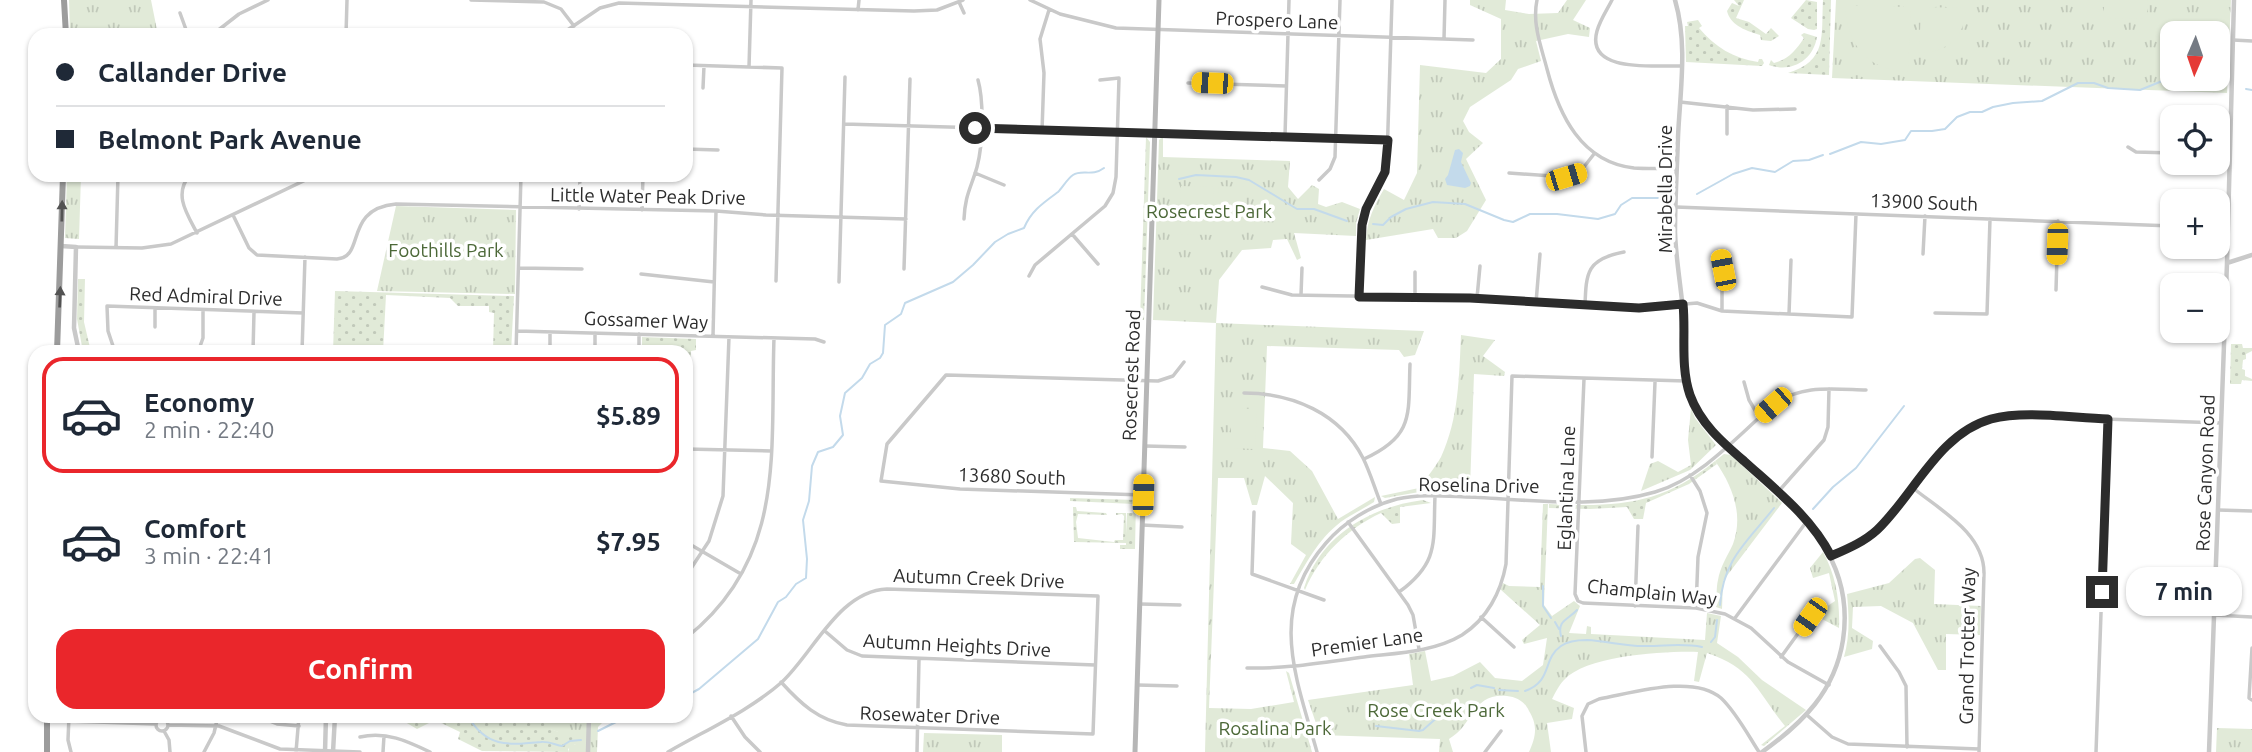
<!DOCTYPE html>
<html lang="en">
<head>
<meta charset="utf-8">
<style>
	body { margin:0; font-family:Ubuntu,sans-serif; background:#f2f2f3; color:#1f2937; height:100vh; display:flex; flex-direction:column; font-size:26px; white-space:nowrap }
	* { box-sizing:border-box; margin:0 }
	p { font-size:23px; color:#747a83 }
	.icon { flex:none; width:38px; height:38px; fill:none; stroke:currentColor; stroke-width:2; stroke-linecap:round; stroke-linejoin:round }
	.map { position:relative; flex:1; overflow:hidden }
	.panel { position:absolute; left:28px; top:345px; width:665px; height:378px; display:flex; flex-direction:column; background:#fff; border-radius:21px; box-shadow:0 2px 5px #0004 }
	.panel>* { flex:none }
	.top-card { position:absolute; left:28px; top:28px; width:665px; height:154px; border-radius:21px; box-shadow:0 2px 5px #0004; display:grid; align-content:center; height:154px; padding:0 28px; background:#fff }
	.needle { width:46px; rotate:182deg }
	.fabs { position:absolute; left:2160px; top:21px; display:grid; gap:14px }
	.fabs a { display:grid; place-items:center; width:70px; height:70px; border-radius:14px; background:#fff; box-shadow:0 2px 5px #0004; font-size:35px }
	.end { position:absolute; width:32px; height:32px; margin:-16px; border:9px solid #2c2c2c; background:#fff; box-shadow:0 0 0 4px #fff }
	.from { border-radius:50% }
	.bubble { position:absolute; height:49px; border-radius:21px; background:#fff; box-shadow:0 2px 5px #0004; font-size:23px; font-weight:700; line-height:49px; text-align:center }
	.car { position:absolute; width:21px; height:42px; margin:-21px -10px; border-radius:9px; box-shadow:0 0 5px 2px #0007; background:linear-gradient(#f5c518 24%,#345 0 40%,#f5c518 0 76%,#345 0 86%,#f5c518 0) }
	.top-card b { display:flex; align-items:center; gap:24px; height:66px; font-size:26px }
	.top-card b+b { border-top:2px solid #e0e1e3 }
	.top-card i { width:18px; height:18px; background:#1f2937 }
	ul { padding:12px 0 0; list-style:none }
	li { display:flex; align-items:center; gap:21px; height:116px; margin:0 14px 10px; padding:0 14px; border:4px solid transparent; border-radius:21px }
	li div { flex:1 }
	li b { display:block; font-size:26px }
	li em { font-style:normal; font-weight:700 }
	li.current { border-color:#ea262b }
	li>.icon { width:63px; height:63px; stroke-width:1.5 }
	.cta { display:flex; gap:14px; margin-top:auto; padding:14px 28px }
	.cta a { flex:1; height:80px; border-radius:21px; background:#ea262b; color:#fff; font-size:28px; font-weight:700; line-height:80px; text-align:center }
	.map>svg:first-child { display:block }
	.grass { fill:url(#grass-dots) }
	.park { fill:url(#park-tufts); fill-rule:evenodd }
	.pitch { fill:#e1ead8 }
	.water { fill:#c3daeb }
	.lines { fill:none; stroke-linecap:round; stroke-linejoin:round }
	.stream { stroke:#c3daeb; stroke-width:2 }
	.minor { stroke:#c9c9c9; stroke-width:3.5 }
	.tertiary { stroke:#c9c9c9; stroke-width:4.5 }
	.secondary { stroke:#b6b6b6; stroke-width:5 }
	.trunk { stroke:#9c9c9c; stroke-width:6 }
	.oneway { fill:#535353 }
	.route { stroke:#2c2c2c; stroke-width:9 }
	.labels { text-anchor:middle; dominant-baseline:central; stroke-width:7; stroke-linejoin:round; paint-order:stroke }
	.street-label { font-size:19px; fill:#2c2c2c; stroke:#fff }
	.park-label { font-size:19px; fill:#4c6838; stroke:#fff }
</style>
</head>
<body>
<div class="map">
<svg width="2252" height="752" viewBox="0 0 2252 752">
	<defs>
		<pattern id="grass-dots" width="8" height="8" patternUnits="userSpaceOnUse" patternTransform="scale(1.75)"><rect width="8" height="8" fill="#e1ead8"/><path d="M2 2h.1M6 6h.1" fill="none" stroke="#c1c9ba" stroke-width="1.8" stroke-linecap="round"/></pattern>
		<pattern id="park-tufts" width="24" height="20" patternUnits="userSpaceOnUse" patternTransform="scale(1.75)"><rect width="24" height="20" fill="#e1ead8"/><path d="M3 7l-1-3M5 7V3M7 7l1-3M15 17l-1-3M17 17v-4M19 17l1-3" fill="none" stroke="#c1c9ba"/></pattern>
	</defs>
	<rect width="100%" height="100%" fill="#fff"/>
	<path class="grass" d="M1734 0H1744L1736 18 1749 22 1766 34 1771 28 1779 36 1771 41 1761 40 1760 35C1743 30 1730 24 1727 11L1732 3 1739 6Z
		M1806 0 1817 2V29L1814 30 1808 29 1791 18Z
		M1823 0H1831L1829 75 1788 73C1828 61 1821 35 1823 0Z
		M1698 20 1702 26 1699 28C1715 47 1733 58 1758 62L1759 59H1762L1764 63 1762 66 1686 62 1685 26H1688L1687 22Z
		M1804 33 1817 37C1813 61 1791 73 1769 65L1771 60 1774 63C1789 59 1796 50 1804 38L1801 35Z
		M1146 137 1150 142 1144 320H1140Z
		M78 279H85L84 322 91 352H83L77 319Z
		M335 291 514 296 511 352H493L494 313 489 312V306H458L450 298 386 295 383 352H333Z
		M642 337 696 339V350L691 351 689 397H686V352H682L681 347H672L671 351 660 352 659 350 651 348 642 352Z
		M2231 344H2242L2243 348H2252V351L2246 354V359L2243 360 2242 369 2245 370V376L2252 379V381L2242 380 2241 384H2230Z
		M1715 461 1717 464 1689 484 1646 503 1643 519H1634L1627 507 1590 509 1549 508V504C1615 507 1661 506 1715 461Z
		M1070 498 1136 500 1135 549H1120V545H1126V543L1074 542 1073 507H1076L1077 511 1106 513 1107 515 1078 514 1076 522 1078 538 1114 542 1115 540H1123L1124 516 1122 514 1116 515V513H1126V534L1127 513H1133L1134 504 1070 501Z
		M1423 500 1431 503 1400 507V523L1392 524 1381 513C1347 529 1320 555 1305 590L1304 588C1321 535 1370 507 1423 500Z
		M400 716H551V729L569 736H582V744H575L568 749V752L482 751 458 739 460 732 435 720 417 729 400 719Z"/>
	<path class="park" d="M69 0H151L158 35H70Z
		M1470 0H1506L1505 10 1529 14 1558 13 1567 0H1586L1573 20 1590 28 1589 37 1568 34 1536 41 1541 61 1518 69 1511 80 1470 107 1463 121 1469 132 1483 143 1466 159 1486 200 1467 231 1456 238H1438L1433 229 1366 240C1367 220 1374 206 1384 189L1404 200 1417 173 1420 65 1486 73 1501 59V19L1470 5Z
		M1836 0H2231L2227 93 1832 78ZM2172 33H2217V79H2172Z
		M1163 136V157L1290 161 1288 187 1298 199 1312 185 1319 189 1318 204 1326 207 1342 202 1360 209 1356 223V236L1294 233 1301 258 1297 260 1287 239 1273 240 1271 248 1242 250 1219 280 1216 323 1424 331 1415 355 1404 357 1399 350 1267 346 1263 448 1290 451 1312 471 1338 519 1375 497 1374 502C1365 508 1354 513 1345 519 1321 535 1308 560 1294 584H1290L1306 555 1291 544 1293 503 1265 476 1257 505H1252L1244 478H1218L1209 708 1251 709 1294 702 1286 671 1289 673 1312 752H1205L1216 323 1153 320 1159 140Z
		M67 175H81L79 239 65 238Z
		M396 206 516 210 515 294 377 291Z
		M1461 335 1495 340 1483 356 1505 372 1504 376 1474 374 1470 488 1505 490V493L1425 491 1385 498 1381 496 1419 488C1426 478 1435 468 1441 457 1459 418 1459 377 1461 335Z
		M1691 408 1695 418 1716 445 1690 470 1641 491 1650 464 1658 461 1678 472 1691 465 1688 440Z
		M1724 454 1731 455 1782 503 1723 581 1722 609 1716 607C1717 598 1716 588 1718 580 1720 567 1728 555 1733 544 1744 514 1732 485 1715 461Z
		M1543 504H1548L1544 605 1552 616 1574 601 1580 606 1569 633 1586 634 1587 626 1591 627V634L1705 640 1707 613 1721 616 1717 643 1738 657 1762 680 1806 710 1764 746 1761 745 1785 726C1757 692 1753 668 1707 653L1699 682 1694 681 1698 652C1666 651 1587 655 1564 680 1559 685 1555 693 1552 699L1574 708 1572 719 1547 723 1551 752H1529C1536 736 1538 726 1529 711 1525 702 1517 697 1507 696 1471 693 1475 724 1449 739L1453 752H1439L1440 739 1320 735 1308 700 1413 685 1409 654 1425 651 1431 681 1453 676 1480 662 1495 678 1522 681 1543 665 1547 638 1524 644 1522 640 1540 625 1500 589 1503 583 1509 586 1540 587Z
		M1823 552C1836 575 1840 602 1839 628L1822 619 1827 612 1826 607 1835 601 1829 573 1813 578 1810 568Z
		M1920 558 1935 570 1934 604 1981 606 1980 635 1946 634V670H1938L1913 623 1881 606 1853 607 1852 628 1873 641 1872 649 1844 657C1850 636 1849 616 1847 594L1889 583 1915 559Z
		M551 716H602V723L598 727 597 752H568L570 745 582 743V736L564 738 558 732 550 729Z
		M2217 728 2252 729V752H2216Z
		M924 733 1002 735V752H923Z"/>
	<path class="pitch" d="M2104 0H2148L2147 15 2145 19 2107 18 2104 16Z
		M1845 5 1907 7 1911 11 1908 72C1867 70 1847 45 1845 5Z
		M1924 7 1966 8C1965 37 1948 52 1919 53L1921 11Z
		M1181 186 1214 187 1213 235 1180 234Z
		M1219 186 1246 187 1245 227 1218 226Z
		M1233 408 1254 409 1257 413 1255 446 1253 449 1233 448 1231 445V410Z"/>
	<path class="water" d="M1459 149 1463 153 1461 162 1471 183 1470 186 1465 188 1447 185 1445 179 1448 175 1455 150Z"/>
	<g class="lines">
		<path class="stream" d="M2246 89 2252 90
			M1830 154 1861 142 1881 144 1905 140 1911 131H1932L1945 129 1957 117 1970 112H1982L1993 107 2013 103 2042 101 2078 83H2094L2108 88 2140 90 2172 77
			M1179 179 1196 175 1236 177 1249 180 1297 209H1314L1347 221
			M1697 194 1733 174 1752 168 1775 172 1793 161 1809 160 1823 155
			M1373 224 1383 225 1391 217 1406 209 1433 202 1465 204 1504 220 1513 222 1530 214H1557L1598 219 1615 214 1621 205 1632 198H1663
			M1813 509 1833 487 1856 468 1904 406
			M1543 586V606L1551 618
			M1720 605C1723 559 1748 541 1774 508
			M1555 622 1559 629
			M1561 636C1557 620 1568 620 1577 610
			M1711 642 1715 637 1717 620
			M1471 688 1477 685 1494 688
			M1499 690 1518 691
			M1525 691C1553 681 1542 659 1561 646 1568 641 1579 640 1587 640 1607 641 1627 647 1647 646 1666 646 1683 643 1702 647
			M686 696 699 689 758 639 778 602 786 597 796 584 806 578 807 559 803 520 809 501 812 466 818 452 833 447 843 435 840 416 845 393 862 378 870 364 880 358 883 353 885 325 901 314 905 303 953 282 973 265 995 242 1008 234 1024 228C1031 211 1043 203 1058 192 1063 187 1067 179 1073 175 1082 169 1092 177 1104 168
			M468 716C486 748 509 745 541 742 547 741 556 745 562 746L570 741 581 740
			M1376 726 1419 731 1423 730 1441 714
			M598 731 628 716"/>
		<path class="minor" d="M471 0 544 2 561 9 574 26
			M1030 0 1060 14 1116 28 1473 40
			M1537 0C1532 24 1541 46 1547 69 1559 115 1581 162 1634 168 1648 169 1663 168 1677 169
			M1612 0C1607 10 1600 20 1597 31 1585 74 1657 65 1681 66
			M959 2 964 13
			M858 10 859 0
			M180 13 188 35
			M212 35 239 14 268 0
			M346 35 347 0
			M560 35 600 8 619 3 914 11 937 10 963 0
			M1444 39 1445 0
			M2233 40 2252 41
			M686 65 782 68 776 281
			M749 67 751 0
			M1188 83 1286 86
			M703 88 704 66
			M1680 102 1753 110 1795 109
			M844 124 1388 140
			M1042 131 1044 73 1040 39 1049 10
			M1727 134V106
			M1285 136 1289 0
			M2128 147 2136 152 2172 153
			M686 149 718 150
			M2217 156H2229
			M975 173 1004 185
			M1509 173 1566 177 1580 172 1594 154
			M190 175C173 194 187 214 197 233
			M1319 180 1330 169 1335 157 1340 0
			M1676 207 2172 226
			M579 209 580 175
			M642 210 643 175
			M233 215 249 248 257 255 337 259C366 257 343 209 396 204L716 211 766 215 906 219
			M964 219C965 195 971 188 977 167 983 145 984 101 978 80
			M2217 228H2221
			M1072 234 1098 264
			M76 247 142 248 171 244 316 175
			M116 248 118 175
			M1719 254 1722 270V311
			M1923 254 1925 216
			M519 268 582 269
			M904 269 910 79
			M641 274 714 282
			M1029 276 1035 265 1105 206 1113 193 1116 177 1119 78 1100 80
			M839 282 845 77
			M1262 287 1292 295 1470 298 1639 308 1697 303 1722 311 1852 317 1856 214
			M2056 290 2058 221
			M1301 295 1302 268
			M1358 297 1362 220 1383 177 1387 159 1392 0
			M1415 298V272
			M1477 298 1480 266
			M1536 303 1540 254
			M1585 306C1586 272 1587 259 1624 252
			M1935 313 1987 314 1990 219
			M1789 314 1791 260
			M155 327V308
			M517 331 815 339 824 342
			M713 336 716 211
			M115 352 108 331 107 306 303 313
			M198 352 203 338V310
			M253 352 254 312
			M302 352 305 257
			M516 352 521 175
			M550 352V332
			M595 352V333
			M639 352V334
			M1584 379 1575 594 1578 601 1583 603 1696 608 1725 614 1751 628 1788 662 1829 685
			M1744 382 1749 400 1759 417
			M1244 393C1292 393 1340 413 1363 458 1370 472 1375 489 1381 504
			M1145 446 1185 447
			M686 449 771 451
			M1652 457 1655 382
			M1364 459C1415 436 1408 414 1410 364
			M1690 475 1700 491 1707 513 1698 557 1696 608
			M1913 488C1940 510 1984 533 1984 573L1979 752
			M1778 492 1824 440 1828 427 1829 389
			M1143 495 960 489 881 481 887 444 946 375 1158 381 1173 376 1184 362
			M2218 510 2252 511
			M1254 512 1252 574 1324 600
			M1348 522 1408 605 1413 615 1419 649
			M1142 525 1182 527
			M686 542 741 574
			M1831 556 1862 541 1877 529C1921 486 1947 419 2017 416L2221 423
			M686 576 709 541 723 496 729 337
			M1399 592C1440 562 1433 542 1435 496
			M1140 604 1180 605
			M1635 606 1638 526
			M2214 615 2252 617
			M1481 617 1514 647
			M1735 618 1807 521
			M826 632 847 650 862 656 1095 665
			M686 638C787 558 770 453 774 338
			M1880 646 1899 672 1906 686 1907 747
			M2252 648 2249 698 2252 700
			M1781 657 1810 617 1820 612
			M1247 668C1286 669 1325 662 1364 657 1396 653 1434 652 1462 635 1487 619 1501 592 1506 564L1512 376 1686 381
			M1137 685 1177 686
			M69 716 68 740 71 752
			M257 716 277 724 299 726
			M731 716 745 737 760 752
			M1808 716 1832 737 1848 744 1979 749
			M156 725a6 6 0 1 1 12 0a6 6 0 1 1-12 0Z
			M68 721 155 724
			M168 725 219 726 280 749 360 752
			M164 731 169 740 170 752
			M360 737C386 731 407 741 430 752
			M204 752 214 733 218 716
			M296 752 299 716
			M383 752 384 736
			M668 752C706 730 749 711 782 682 814 652 839 591 887 589L1098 596 1093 734 847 725C818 720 801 704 781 682
			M917 752 919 659
			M1317 752C1296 677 1267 610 1326 543 1344 522 1370 506 1397 499 1420 494 1443 496 1466 497 1528 499 1594 510 1655 492 1700 479 1739 435 1773 405 1801 384 1833 389 1866 390
			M1485 752 1501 731
			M1586 752 1582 716 1588 704 1599 699C1633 693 1693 674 1721 698 1736 712 1748 735 1759 752
			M2096 752 2108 419"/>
		<path class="tertiary" d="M1675 0C1688 44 1680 92 1678 137 1677 169 1675 201 1675 232 1676 262 1682 292 1684 322 1686 341 1683 361 1686 380 1692 413 1715 435 1739 457 1795 508 1856 554 1843 640 1835 691 1803 723 1762 752
			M61 246 76 247 74 328 79 352
			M2227 263 2252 255
			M325 752 326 716
			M333 752 335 716
			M588 752 589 716
			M2209 752 2227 263 2234 0"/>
		<path class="secondary" d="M1135 752 1159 0"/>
		<path class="trunk" d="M64 0 66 35
			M57 352 63 175
			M47 752V716"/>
	</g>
	<defs><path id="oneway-solid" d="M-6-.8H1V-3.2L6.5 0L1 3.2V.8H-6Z" transform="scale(1.75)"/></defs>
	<g class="oneway">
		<use href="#oneway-solid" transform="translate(62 211) rotate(-89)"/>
		<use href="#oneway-solid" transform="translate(60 297) rotate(-88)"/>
	</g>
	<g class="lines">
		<path class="route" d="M975 128 1388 140 1385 172 1366 209 1362 225 1359 297 1470 298 1639 308 1683 304C1686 333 1680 366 1690 395 1700 423 1722 442 1744 461 1776 490 1811 517 1831 556 1847 549 1864 542 1877 530 1914 495 1938 434 1991 419 2025 410 2072 418 2108 419L2102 592"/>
	</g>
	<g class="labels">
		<g class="street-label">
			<text transform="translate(1277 20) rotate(2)">Prospero Lane</text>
			<text transform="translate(1665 189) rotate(-90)">Mirabella Drive</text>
			<text transform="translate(648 196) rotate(1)">Little Water Peak Drive</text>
			<text transform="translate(1924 202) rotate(2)">13900 South</text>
			<text transform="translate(206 296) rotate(2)">Red Admiral Drive</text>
			<text transform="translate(646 320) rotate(2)">Gossamer Way</text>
			<text transform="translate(1131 375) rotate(-88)">Rosecrest Road</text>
			<text transform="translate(2205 473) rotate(-88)">Rose Canyon Road</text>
			<text transform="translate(1012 476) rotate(2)">13680 South</text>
			<text transform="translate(1479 485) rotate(1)">Roselina Drive</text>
			<text transform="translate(1566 488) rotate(-88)">Eglantina Lane</text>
			<text transform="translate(979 578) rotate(2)">Autumn Creek Drive</text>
			<text transform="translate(1652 592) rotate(6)">Champlain Way</text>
			<text transform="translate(1367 642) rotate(-8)">Premier Lane</text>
			<text transform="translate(957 645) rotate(3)">Autumn Heights Drive</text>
			<text transform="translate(1967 646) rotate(-89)">Grand Trotter Way</text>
			<text transform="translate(930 715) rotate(2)">Rosewater Drive</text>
		</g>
		<g class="park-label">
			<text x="1209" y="211">Rosecrest Park</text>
			<text x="446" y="250">Foothills Park</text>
			<text x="1436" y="710">Rose Creek Park</text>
			<text x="1275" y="728">Rosalina Park</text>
		</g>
	</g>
</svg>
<div class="fabs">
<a><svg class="needle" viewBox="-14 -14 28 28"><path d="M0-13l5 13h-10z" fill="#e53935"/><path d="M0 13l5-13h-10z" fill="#747a83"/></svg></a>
<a><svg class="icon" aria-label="locate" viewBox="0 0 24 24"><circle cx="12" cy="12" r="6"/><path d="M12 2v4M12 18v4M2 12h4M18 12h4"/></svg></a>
<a>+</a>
<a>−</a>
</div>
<i class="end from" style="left:975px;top:128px"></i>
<i class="end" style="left:2102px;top:592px"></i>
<div class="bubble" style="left:2126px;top:567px;width:116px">7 min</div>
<i class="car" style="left:1212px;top:83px;rotate:272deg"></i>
<i class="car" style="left:1566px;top:177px;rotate:73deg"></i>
<i class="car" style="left:2057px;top:244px;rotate:182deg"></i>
<i class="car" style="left:1723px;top:270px;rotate:349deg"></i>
<i class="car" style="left:1773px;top:405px;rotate:229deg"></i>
<i class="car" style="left:1143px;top:495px;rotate:2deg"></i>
<i class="car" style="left:1810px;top:617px;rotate:215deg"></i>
<div class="top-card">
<b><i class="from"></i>Callander Drive</b>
<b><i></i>Belmont Park Avenue</b>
</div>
<section class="panel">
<ul>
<li class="current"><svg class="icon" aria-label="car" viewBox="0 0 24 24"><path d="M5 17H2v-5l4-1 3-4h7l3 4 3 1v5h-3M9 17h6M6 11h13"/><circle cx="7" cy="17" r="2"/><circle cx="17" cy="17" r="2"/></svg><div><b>Economy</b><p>2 min · 22:40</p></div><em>$5.89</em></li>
<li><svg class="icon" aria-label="car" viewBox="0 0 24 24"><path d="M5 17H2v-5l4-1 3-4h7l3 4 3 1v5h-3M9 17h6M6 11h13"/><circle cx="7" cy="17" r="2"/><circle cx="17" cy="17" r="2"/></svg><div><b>Comfort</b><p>3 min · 22:41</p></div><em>$7.95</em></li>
</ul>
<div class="cta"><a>Confirm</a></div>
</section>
</div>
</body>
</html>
